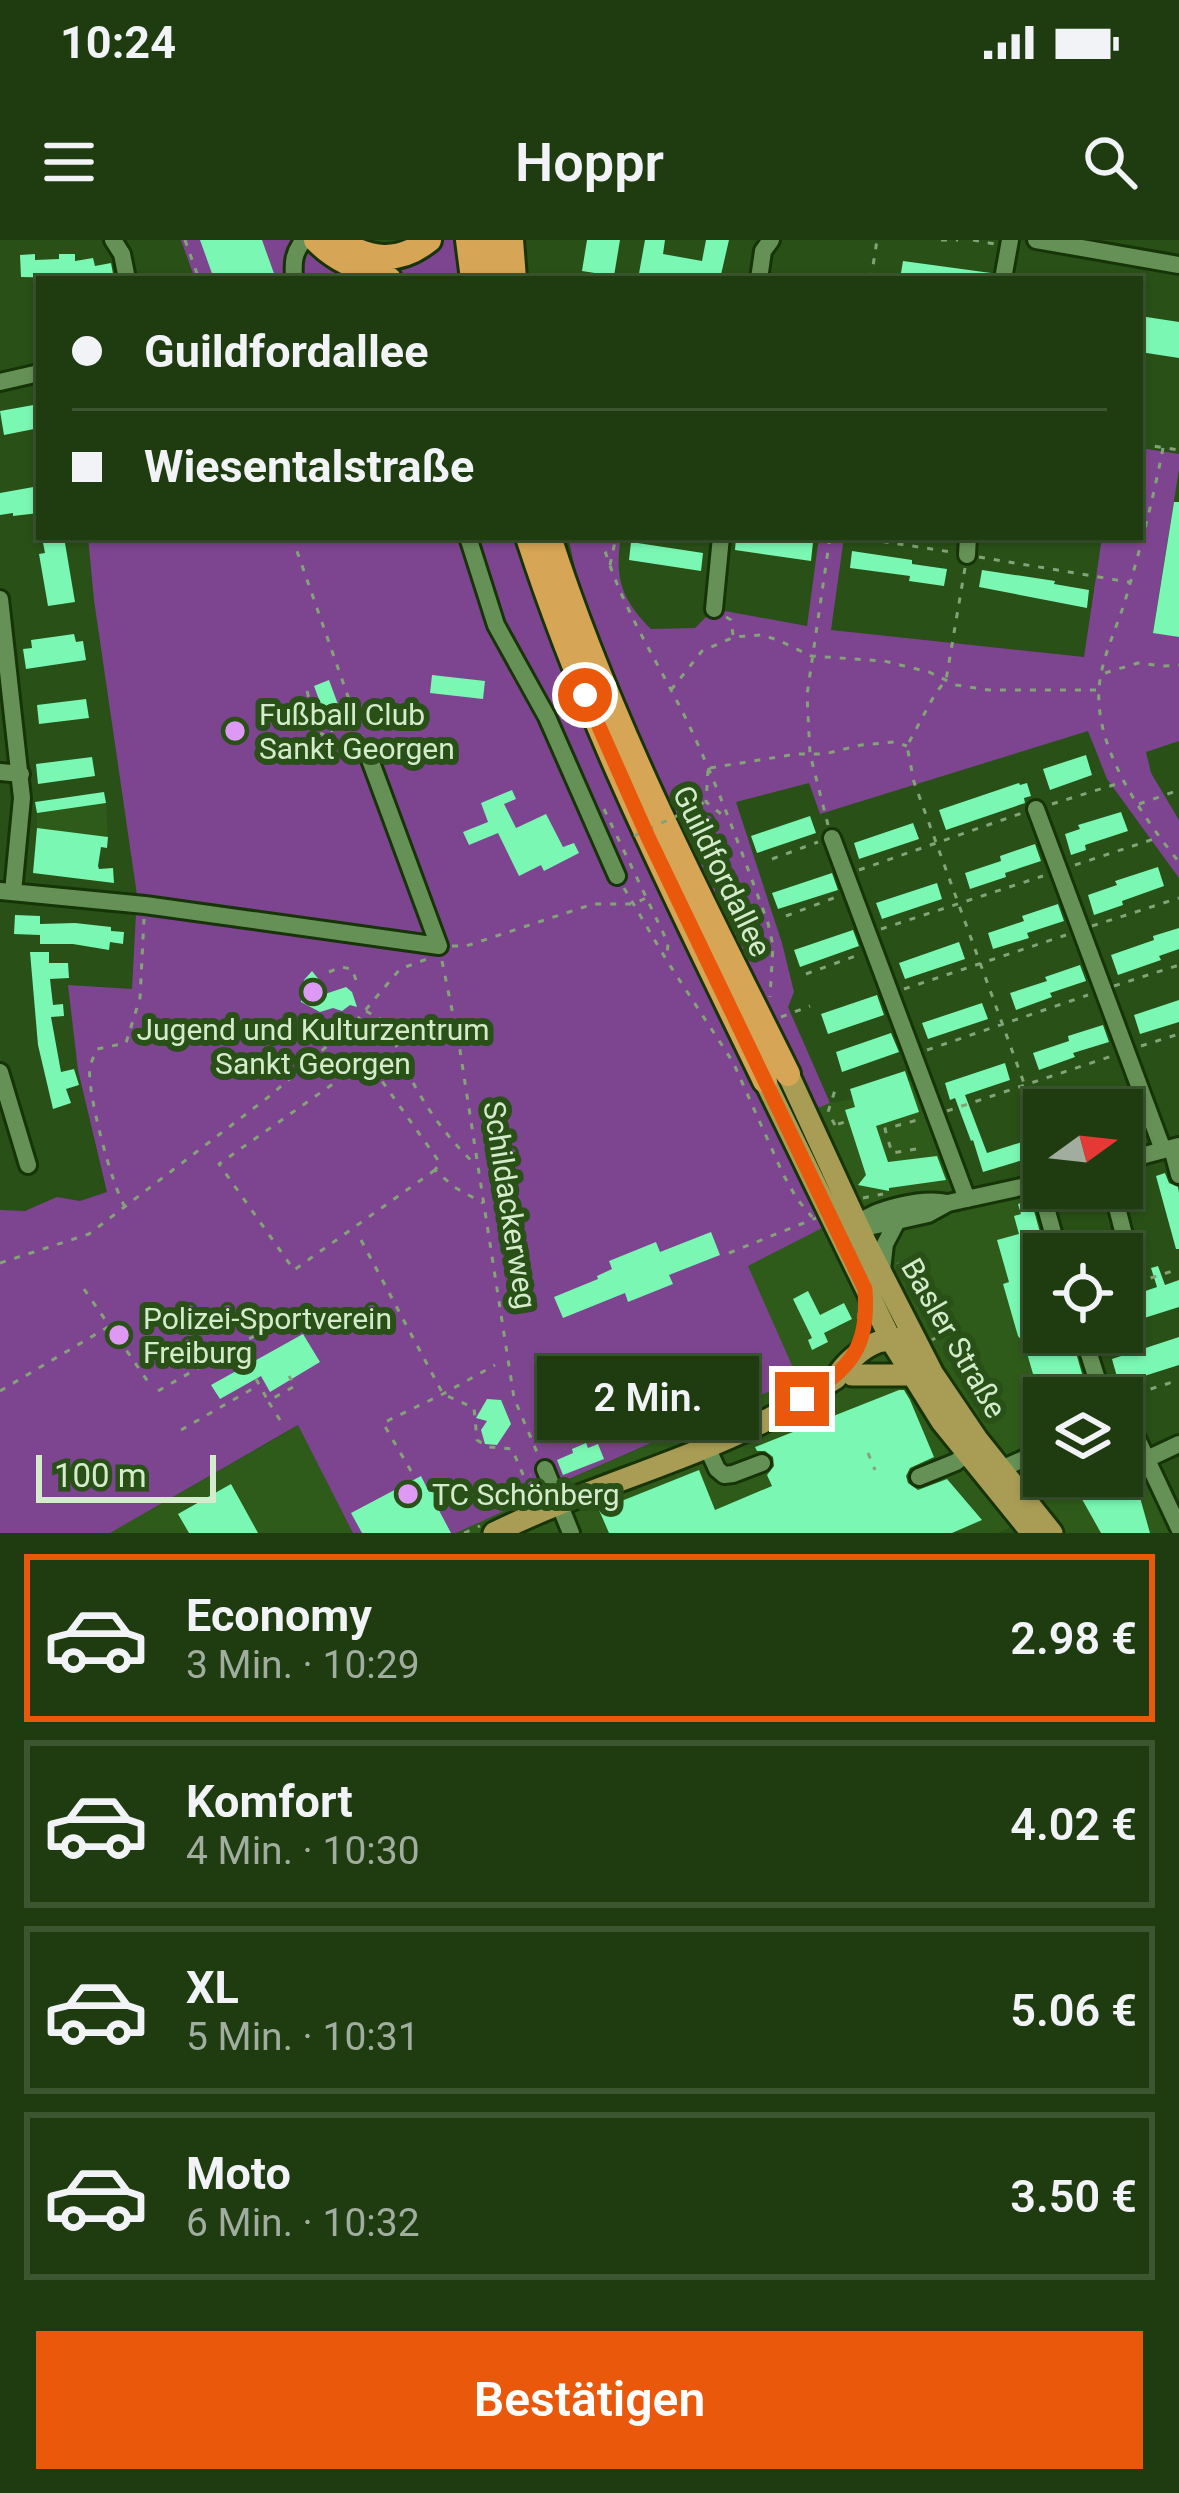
<!DOCTYPE html>
<html lang="de">
<head>
<meta charset="utf-8">
<style>
	body { margin:0; font-family:Roboto,sans-serif; background:#27431a; color:#f1f3f6; height:100vh; display:flex; flex-direction:column; font-size:45px; white-space:nowrap }
	* { box-sizing:border-box; margin:0 }
	p { font-size:39px; color:#a1ad9f }
	.icon { flex:none; width:66px; height:66px; fill:none; stroke:currentColor; stroke-width:2; stroke-linecap:round; stroke-linejoin:round }
	.map { position:relative; height:1293px; overflow:hidden }
	.sheet { display:flex; flex-direction:column; background:#1f3c11; flex:1 }
	.sheet>* { flex:none }
	.hud { position:absolute; left:36px; top:36px; width:1107px; height:264px; border-radius:0px; box-shadow:0 3px 9px #0004,0 0 0 3px #3c5631; display:grid; align-content:center; height:264px; padding:0 36px; background:#1f3c11 }
	.needle { width:78px; rotate:75deg }
	.fabs { position:absolute; left:1023px; top:849px; display:grid; gap:24px }
	.fabs a { display:grid; place-items:center; width:120px; height:120px; border-radius:0px; background:#1f3c11; box-shadow:0 3px 9px #0004,0 0 0 3px #3c5631; font-size:60px }
	.scale { position:absolute; left:36px; bottom:30px; width:180px; box-sizing:border-box; padding-left:12px; border:6px solid #d4eccc; border-top:0; font-size:33px; line-height:42px; white-space:nowrap; color:#d4eccc; -webkit-text-stroke:9px #295017; paint-order:stroke }
	.end { position:absolute; width:54px; height:54px; margin:-27px; border:15px solid #ea580c; background:#fff; box-shadow:0 0 0 6px #fff }
	.from { border-radius:50% }
	.bubble { position:absolute; height:84px; border-radius:0px; background:#1f3c11; box-shadow:0 3px 9px #0004,0 0 0 3px #3c5631; font-size:39px; font-weight:600; line-height:84px; text-align:center }
	.hud b { display:flex; align-items:center; gap:42px; height:114px; font-size:45px }
	.hud b+b { border-top:3px solid #3c5631 }
	.hud i { width:30px; height:30px; background:#f1f3f6 }
	ul { padding:21px 0 0; list-style:none }
	li { display:flex; align-items:center; gap:36px; height:168px; margin:0 24px 18px; padding:0 12px; border:6px solid #3c5631; border-radius:0px }
	li div { flex:1 }
	li b { display:block; font-size:45px }
	li em { font-style:normal; font-weight:600 }
	li.on { border-color:#ea580c }
	li>.icon { width:108px; height:108px; stroke-width:1.5 }
	.cta { display:flex; gap:24px; margin-top:auto; padding:24px 36px }
	.cta a { flex:1; height:138px; border-radius:0px; background:#ea580c; color:#fff; font-size:48px; font-weight:600; line-height:138px; text-align:center }
	.status { display:flex; justify-content:space-between; align-items:center; height:84px; padding:0 60px; background:#1f3c11; direction:ltr }
	.status svg { height:33px; fill:currentColor }
	header { display:flex; justify-content:space-between; align-items:center; height:156px; padding:0 36px; background:#1f3c11; font-size:54px; font-weight:600 }
	.map>svg:first-child { display:block }
	.built { fill:#2e5b1a }
	.green { fill:#7d458f }
	.building { fill:#7af7b3 }
	.lines { fill:none; stroke-linecap:round; stroke-linejoin:round }
	.minor-casing { stroke:#163408; stroke-width:22 }
	.major-casing { stroke:#163408; stroke-width:27 }
	.highway-casing { stroke:#163408; stroke-width:30 }
	.path { stroke:#84a378; stroke-width:3; stroke-dasharray:6 9; stroke-linecap:butt }
	.minor { stroke:#669156; stroke-width:16 }
	.major { stroke:#a99d55; stroke-width:21 }
	.highway { stroke:#d6a555; stroke-width:24 }
	.path-bridge { stroke:#84a378; stroke-width:3; stroke-dasharray:6 9; stroke-linecap:butt }
	.route { stroke:#ea580c; stroke-width:15 }
	.poi-dot { fill:#dd99f3; stroke:#295017; stroke-width:4.5 }
	.labels { text-anchor:middle; dominant-baseline:central; stroke-width:12; stroke-linejoin:round; paint-order:stroke }
	.poi-label { font-size:30px; fill:#d4eccc; stroke:#295017; text-anchor:start }
	.street-label { font-size:30px; fill:#d4eccc; stroke:#295017 }
</style>
</head>
<body>
<div class="status"><b>10:24</b><svg viewBox="0 0 49 12"><path d="M0 12V9h3v3zM5 12V6h3v6zM10 12V3h3v9zM15 12V0h3v12zM26 1h20v11H26zM47 4h2v5h-2z"/></svg></div>
<header><svg class="icon" aria-label="menu" viewBox="0 0 24 24"><path d="M4 6h16M4 12h16M4 18h16"/></svg>Hoppr<svg class="icon" aria-label="search" viewBox="0 0 24 24"><circle cx="10" cy="10" r="6"/><path d="M15 15l6 6"/></svg></header>
<div class="map">
<svg width="1179" height="1293" viewBox="0 0 1179 1293">
	<rect width="100%" height="100%" fill="#295017"/>
	<path class="built" d="M106 563 108 597 37 588V573Z
		M921 837 966 960 1038 945 1057 1014H1044V1092H1079L1100 1158H1044V1236H1122V1190L1133 1197 1175 1293H1023L1016 1285 998 1293H456L547 1249 797 1140 748 1026 828 984 779 885 830 863 853 859Z
		M299 1185 353 1293H110L286 1193Z"/>
	<path class="green" d="M181 0H307L368 39H195Z
		M439 0H458L462 39H401L371 27Z
		M1140 208 1179 214V229L1153 392 1179 397V501L1146 512 1151 533 1179 580V638L1107 539 1088 491 820 574 809 543 736 562 782 703 794 752 788 767 830 863 811 871 665 568 582 359 568 297H621C614 338 622 360 651 389L695 388 714 369 807 386 819 297H844L831 390 1084 417 1102 297H1140Z
		M88 297H516L535 354 828 985 748 1026 798 1139 548 1248V1251L456 1293H353L298 1185 110 1293H0V970L25 971 57 957 80 961 107 952 78 830 68 745 132 749 137 655 94 360Z"/>
	<path class="building" d="M200 0H262L276 39H214Z
		M587 0H620L614 36 582 31Z
		M645 0H665L663 14 702 21 706 0H729L720 39H705L688 34 687 39H638Z
		M35 14V20L59 19V14H75V21L93 18 95 26 111 23 114 39 21 37 20 15Z
		M903 21 991 33 990 39H900Z
		M1140 76 1179 82V118L1140 112Z
		M39 164V188L4 195 0 171Z
		M39 246V273L13 276V273L0 275V253Z
		M1174 262H1179V397L1153 393Z
		M42 297H64L75 362 48 366 39 314 45 313Z
		M736 297H780L813 302 811 321 735 310Z
		M631 302 703 313 701 331 629 320Z
		M852 311 912 320V324L947 329 944 346 909 341 910 336 850 328Z
		M982 330 1055 341 1054 344 1089 350 1087 368 979 347Z
		M74 394 76 402 83 401 86 420 26 429 23 409 32 408 31 400Z
		M432 435 485 441 483 459 430 453Z
		M329 440 346 486 331 492 314 446Z
		M86 459 89 478 39 484 37 465Z
		M1086 515 1092 535 1050 550 1043 529Z
		M92 517 95 536 38 544 36 524Z
		M1019 543 1020 545 1027 543 1031 556 1024 558 1025 563 946 590 939 570Z
		M512 550 516 559 504 564 516 588 546 574 563 607 574 603 579 613 544 631 541 625 519 636 498 593 469 605 463 592 488 582 481 563Z
		M104 552 106 563 37 573 35 562Z
		M1121 572 1128 591 1085 605 1086 610 1071 615 1065 594 1080 589 1078 585Z
		M810 576 816 593 757 613 751 596Z
		M913 583 919 599 859 619 854 603Z
		M37 588 108 597 107 608 101 607 98 626 99 629 113 628 114 643 33 633Z
		M1035 604 1041 621 1005 633 1006 637 970 649 965 633 1001 621 1000 616Z
		M1158 627 1164 646 1122 661 1123 665 1094 675 1088 655 1117 645 1115 641Z
		M832 633 838 650 778 669 772 653Z
		M937 643 942 659 882 679 876 663Z
		M1058 664 1064 681 1027 693 1029 698 993 709 988 693 1024 681 1022 676Z
		M15 675 40 676V684L75 683 111 687V691L124 692 123 704 110 702 109 710 73 704H40V695L14 694Z
		M1179 688V709L1159 716 1161 720 1118 735 1111 715 1154 700 1153 696Z
		M853 690 859 706 800 727 794 710Z
		M959 702 965 719 905 739 899 723Z
		M30 712H49V723H68L69 738 50 739 53 765 63 764 64 776 51 777 61 832 74 829 79 845 66 849 71 863 53 869 38 805Z
		M1080 725 1086 741 1050 753 1052 757 1016 770 1010 753 1047 741 1045 737Z
		M312 731 320 741 316 757 346 747 352 752 357 767 350 765 342 771 333 768 320 772 301 762 304 740Z
		M877 755 884 775 828 794 821 774Z
		M1179 760V782L1140 794 1134 775Z
		M982 763 988 779 928 799 922 783Z
		M1103 785 1109 802 1073 813 1075 817 1039 830 1033 813 1069 801 1068 796Z
		M891 793 899 812 842 832 836 812Z
		M1005 823 1010 840 965 855 987 913 1038 897 1043 914 983 932 973 900 971 901 955 858 950 860 945 843Z
		M905 831 919 872 876 886 888 922 937 916 946 940 889 948V951L858 945 866 935 845 870 855 867 850 849Z
		M1165 933 1169 943 1178 947 1179 953V1009H1176L1156 936Z
		M1031 960 1046 1014 1044 1092H1070L1089 1158H1040L1024 1103 1018 1096 1003 1044 1009 1042 997 1000 1019 994 1014 976 1021 974 1018 964Z
		M711 992 720 1015 669 1035 673 1044 628 1062 625 1053 563 1078 554 1057 598 1039 597 1036 612 1029 609 1021 656 1002 660 1012Z
		M1158 1026 1165 1045 1179 1040V1067L1122 1085V1059L1157 1047 1151 1028Z
		M808 1051 820 1075 844 1063 852 1079 824 1093 828 1102 812 1110 808 1100 812 1098 793 1059Z
		M303 1094 320 1122 270 1152 261 1136 220 1159 211 1145Z
		M1179 1097V1125L1119 1144 1112 1119Z
		M899 1150H904L910 1160 934 1217 910 1228 906 1236 908 1243 918 1250 947 1239 982 1280 952 1293H609L599 1270 699 1230 715 1270 772 1246 767 1235 774 1226 773 1217 765 1211H757L755 1207Z
		M487 1159 501 1160 511 1184 497 1205 485 1204 481 1190 487 1181 476 1178Z
		M586 1203 588 1208 598 1204 604 1219 563 1235 557 1220 573 1213 572 1209Z
		M1122 1215 1139 1254 1150 1293H1101L1069 1236H1122Z
		M421 1236 429 1252 454 1239 459 1248 434 1261 451 1293H362L351 1273Z
		M231 1244 258 1293H189L178 1274Z"/>
	<g class="lines">
		<g class="minor-casing">
			<path id="minor" d="M113 0 122 14 127 39
				M1036 0 1179 25
				M294 39C293 23 293 13 304 0
				M759 39 763 11 771 0
				M1003 39 1010 0
				M0 142 39 133
				M468 297 496 385 547 477 617 636
				M967 315 968 297
				M0 359 22 558 13 652
				M714 369 721 297
				M0 532 21 534
				M1036 569 1163 910
				M832 598 967 959
				M0 651 145 665 439 706 369 517
				M0 832 28 925
				M1172 908 1179 935
				M1122 921 1179 906
				M1039 943 1059 1014
				M1112 948 1131 1022
				M857 985 873 986 897 981 928 974 948 963 1044 942
				M857 985C874 968 924 958 947 963
				M882 1030 885 1004 897 981
				M1082 1092 1103 1158
				M1122 1184 1132 1188 1179 1288
				M707 1207 717 1229 724 1235 733 1234 762 1223
				M1147 1219 1179 1204
				M545 1229 571 1293
				M1001 1229 1044 1210
				M919 1237 956 1222 966 1214"/>
		</g>
		<g class="major-casing">
			<path id="major" d="M788 834 865 1001 933 1134 977 1199 1052 1293
				M765 841 892 1102 942 1182 1032 1293
				M852 1135H913
				M494 1293C581 1250 676 1225 763 1182 788 1169 812 1153 836 1138 843 1125 863 1107 878 1102 885 1100 892 1100 899 1098"/>
		</g>
		<g class="highway-casing">
			<path id="highway" d="M316 0C337 22 361 29 389 39
				M338 0C369 21 399 24 429 0
				M468 0 473 39
				M488 0 492 39
				M511 0 514 39
				M528 297C589 486 679 663 765 841
				M549 297C609 484 701 659 788 834"/>
		</g>
		<path class="path" d="M185 0 199 39
			M941 0H958
			M973 0 995 4
			M871 39 877 0
			M1140 204 1179 210
			M1163 208C1153 260 1140 310 1125 361 1116 390 1101 419 1099 449 1095 510 1143 577 1179 622
			M292 297 365 505
			M601 297C619 365 658 421 688 483 719 548 743 616 768 683L773 706 770 757
			M853 297 951 312
			M979 317 1129 342
			M610 325 616 297
			M965 328 946 440 935 454 907 506 914 542 1044 898
			M726 377 731 380 733 395
			M1105 433 1138 423 1164 426 1179 425
			M671 450 702 411 734 397 761 395 778 400 811 416 884 421 929 432 956 445 989 450H1099
			M307 451 318 492 326 496 327 514
			M710 528 796 514H824L861 505 894 502 907 506
			M708 530 706 562 725 577
			M1052 564 1123 542
			M1139 564 1179 550
			M604 569 668 703 667 719
			M685 572 705 562
			M828 585 810 514 807 455 830 297
			M772 619 818 602
			M1075 625 1157 598
			M859 630 1025 572
			M624 648 667 721 733 822 783 934 797 959 812 977
			M786 676 839 656
			M1092 686 1179 658
			M881 689 1043 636
			M452 706H466L581 668 593 664H634L646 658
			M442 721 459 804 514 1158 539 1217
			M329 732 341 727 352 729 356 740
			M806 734 861 714
			M1114 746 1179 725
			M904 749 1066 695
			M366 771 389 784C404 836 436 888 476 925
			M781 777 810 766
			M1141 806 1179 794
			M927 810 1088 755
			M947 871 1115 815
			M838 884 849 881
			M835 885 828 872 837 844
			M916 909 892 913 885 889 921 879
			M435 930 294 1030 219 924 367 820 440 923 435 930 454 947 483 963
			M863 958 883 954
			M125 967C112 946 86 850 90 827 91 822 95 814 97 809L126 803 140 758 144 679
			M361 1000 443 1154 474 1168 477 1200 488 1207 512 1209 524 1237 531 1235
			M729 1013 816 978
			M0 1023 89 994 271 855 357 780 400 729 427 719
			M898 1023 917 1064
			M1122 1047 1179 1029
			M84 1049 151 1146
			M917 1067 933 1064
			M858 1094 859 1073
			M932 1100 943 1093
			M256 1139 267 1159
			M0 1151 108 1087
			M158 1151 263 1091
			M1122 1158 1179 1140
			M821 1169 825 1179
			M280 1180 268 1161 295 1146 289 1136
			M181 1190 259 1145
			M868 1213 875 1230
			M411 1231 383 1183 443 1154 495 1125
			M464 1293 480 1286"/>
		<use href="#minor" class="minor"/>
		<use href="#major" class="major"/>
		<use href="#highway" class="highway"/>
		<path class="path-bridge" d="M634 596 685 572"/>
	</g>
	<g class="lines">
		<path class="route" d="M585 455 648 597 865 1049C869 1110 850 1128 802 1159"/>
	</g>
	<g class="poi-dot">
		<circle cx="235" cy="491" r="12"/>
		<circle cx="313" cy="752" r="12"/>
		<circle cx="119" cy="1095" r="12"/>
		<circle cx="408" cy="1254" r="12"/>
	</g>
	<g class="labels">
		<g class="poi-label">
			<text x="259" y="474">Fußball Club<tspan x="259" dy="34">Sankt Georgen</tspan></text>
			<text x="313" y="789" text-anchor="middle">Jugend und Kulturzentrum<tspan x="313" dy="34">Sankt Georgen</tspan></text>
			<text x="143" y="1078">Polizei-Sportverein<tspan x="143" dy="34">Freiburg</tspan></text>
			<text x="432" y="1254">TC Schönberg</text>
		</g>
		<g class="street-label">
			<text transform="translate(722 631) rotate(64)">Guildfordallee</text>
			<text transform="translate(510 965) rotate(81)">Schildackerweg</text>
			<text transform="translate(954 1098) rotate(60)">Basler Straße</text>
		</g>
	</g>
</svg>
<div class="fabs">
<a><svg class="needle" viewBox="-14 -14 28 28"><path d="M0-13l5 13h-10z" fill="#e53935"/><path d="M0 13l5-13h-10z" fill="#a1ad9f"/></svg></a>
<a><svg class="icon" aria-label="locate" viewBox="0 0 24 24"><circle cx="12" cy="12" r="6"/><path d="M12 2v4M12 18v4M2 12h4M18 12h4"/></svg></a>
<a><svg class="icon" aria-label="layers" viewBox="0 0 24 24"><path d="M12 4l9 5-9 5-9-5zM3 14l9 5 9-5"/></svg></a>
</div>
<div class="scale">100 m</div>
<i class="end from" style="left:585px;top:455px"></i>
<i class="end" style="left:802px;top:1159px"></i>
<div class="bubble" style="left:537px;top:1116px;width:222px">2 Min.</div>
<div class="hud">
<b><i class="from"></i>Guildfordallee</b>
<b><i></i>Wiesentalstraße</b>
</div>
</div>
<section class="sheet">
<ul>
<li class="on"><svg class="icon" aria-label="car" viewBox="0 0 24 24"><path d="M5 17H2v-5l4-1 3-4h7l3 4 3 1v5h-3M9 17h6M6 11h13"/><circle cx="7" cy="17" r="2"/><circle cx="17" cy="17" r="2"/></svg><div><b>Economy</b><p>3 Min. · 10:29</p></div><em>2.98 €</em></li>
<li><svg class="icon" aria-label="car" viewBox="0 0 24 24"><path d="M5 17H2v-5l4-1 3-4h7l3 4 3 1v5h-3M9 17h6M6 11h13"/><circle cx="7" cy="17" r="2"/><circle cx="17" cy="17" r="2"/></svg><div><b>Komfort</b><p>4 Min. · 10:30</p></div><em>4.02 €</em></li>
<li><svg class="icon" aria-label="car" viewBox="0 0 24 24"><path d="M5 17H2v-5l4-1 3-4h7l3 4 3 1v5h-3M9 17h6M6 11h13"/><circle cx="7" cy="17" r="2"/><circle cx="17" cy="17" r="2"/></svg><div><b>XL</b><p>5 Min. · 10:31</p></div><em>5.06 €</em></li>
<li><svg class="icon" aria-label="car" viewBox="0 0 24 24"><path d="M5 17H2v-5l4-1 3-4h7l3 4 3 1v5h-3M9 17h6M6 11h13"/><circle cx="7" cy="17" r="2"/><circle cx="17" cy="17" r="2"/></svg><div><b>Moto</b><p>6 Min. · 10:32</p></div><em>3.50 €</em></li>
</ul>
<div class="cta"><a>Bestätigen</a></div>
</section>
</body>
</html>
